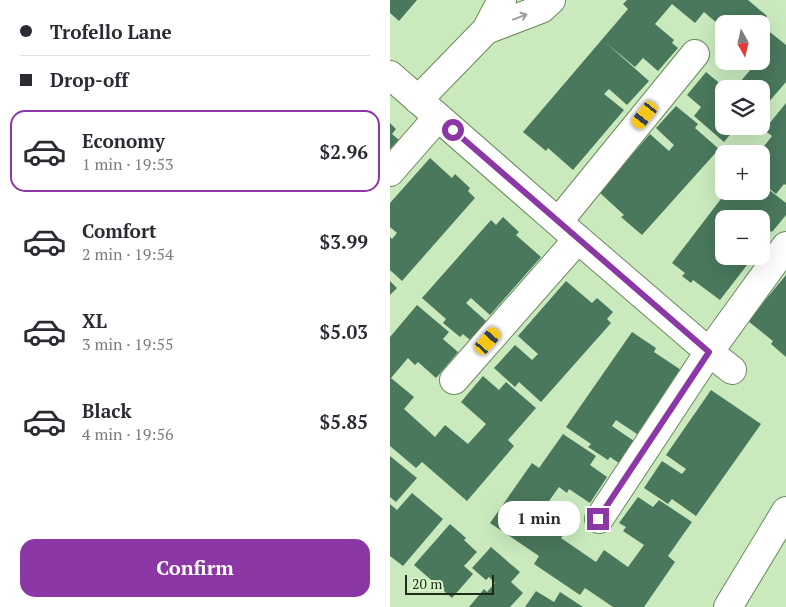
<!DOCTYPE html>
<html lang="en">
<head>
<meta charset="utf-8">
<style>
	body { margin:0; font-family:"PT Serif",serif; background:#f7f7f7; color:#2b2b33; height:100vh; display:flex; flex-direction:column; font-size:19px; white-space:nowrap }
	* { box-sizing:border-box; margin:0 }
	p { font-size:16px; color:#7c7c81 }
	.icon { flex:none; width:28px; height:28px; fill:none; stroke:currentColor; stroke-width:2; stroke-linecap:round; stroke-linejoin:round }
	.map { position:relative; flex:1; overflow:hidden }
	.drawer { display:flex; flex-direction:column; background:#fff; width:390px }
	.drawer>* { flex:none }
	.hud { display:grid; align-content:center; height:110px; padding:0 20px; background:#fff }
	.needle { width:32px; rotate:172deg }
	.buttons { position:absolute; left:325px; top:15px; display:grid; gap:10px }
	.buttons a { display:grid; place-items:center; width:55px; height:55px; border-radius:10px; background:#fff; box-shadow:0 5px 20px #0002; font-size:25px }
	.scale { position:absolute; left:15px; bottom:12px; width:89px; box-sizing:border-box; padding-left:5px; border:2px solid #1f2b1a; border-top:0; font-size:14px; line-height:18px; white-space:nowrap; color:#1f2b1a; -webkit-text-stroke:4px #d7f7cb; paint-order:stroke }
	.end { position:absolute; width:22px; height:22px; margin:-11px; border:6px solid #8b37a6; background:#fff; box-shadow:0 0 0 2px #fff }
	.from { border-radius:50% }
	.bubble { position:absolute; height:35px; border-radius:15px; background:#fff; box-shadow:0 5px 20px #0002; font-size:16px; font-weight:700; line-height:35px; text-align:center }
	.car { position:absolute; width:15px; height:30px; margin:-15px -8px; border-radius:6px; box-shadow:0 0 4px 1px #0007; background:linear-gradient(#f5c518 24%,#345 0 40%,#f5c518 0 76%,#345 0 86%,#f5c518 0) }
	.hud b { display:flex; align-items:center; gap:18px; height:48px; font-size:19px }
	.hud b+b { border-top:1px solid #e1e1e2 }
	.hud i { width:12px; height:12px; background:#2b2b33 }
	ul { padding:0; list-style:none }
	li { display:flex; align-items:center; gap:15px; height:82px; margin:0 10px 8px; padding:0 10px; border:2px solid transparent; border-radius:15px }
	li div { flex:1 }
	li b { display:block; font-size:19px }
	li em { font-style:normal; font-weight:700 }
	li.selected { border-color:#8b37a6 }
	li>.icon { width:45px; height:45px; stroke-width:1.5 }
	.primary-button { display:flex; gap:10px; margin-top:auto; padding:10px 20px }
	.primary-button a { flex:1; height:58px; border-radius:15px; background:#8b37a6; color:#fff; font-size:20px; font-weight:700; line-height:58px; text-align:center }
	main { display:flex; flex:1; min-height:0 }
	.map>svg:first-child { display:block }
	.building { fill:#49785c }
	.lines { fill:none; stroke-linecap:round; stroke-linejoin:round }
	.minor-casing { stroke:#6b885f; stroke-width:30 }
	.minor { stroke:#fff; stroke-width:28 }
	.oneway { stroke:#9aa098 }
	.route { stroke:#8b37a6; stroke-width:6 }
</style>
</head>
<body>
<main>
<section class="drawer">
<div class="hud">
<b><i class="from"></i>Trofello Lane</b>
<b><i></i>Drop-off</b>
</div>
<ul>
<li class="selected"><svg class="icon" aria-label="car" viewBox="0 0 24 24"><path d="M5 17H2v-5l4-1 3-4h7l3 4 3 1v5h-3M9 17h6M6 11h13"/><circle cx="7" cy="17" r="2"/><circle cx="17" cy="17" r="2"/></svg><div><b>Economy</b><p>1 min · 19:53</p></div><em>$2.96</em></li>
<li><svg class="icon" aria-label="car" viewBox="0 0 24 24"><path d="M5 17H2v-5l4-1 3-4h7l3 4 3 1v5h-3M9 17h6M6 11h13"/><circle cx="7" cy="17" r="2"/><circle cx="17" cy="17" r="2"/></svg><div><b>Comfort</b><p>2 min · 19:54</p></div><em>$3.99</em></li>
<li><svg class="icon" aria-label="car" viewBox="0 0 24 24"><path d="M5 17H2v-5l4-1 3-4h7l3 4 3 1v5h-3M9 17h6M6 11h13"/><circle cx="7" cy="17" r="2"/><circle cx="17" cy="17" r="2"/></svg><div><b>XL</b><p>3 min · 19:55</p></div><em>$5.03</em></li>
<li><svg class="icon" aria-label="car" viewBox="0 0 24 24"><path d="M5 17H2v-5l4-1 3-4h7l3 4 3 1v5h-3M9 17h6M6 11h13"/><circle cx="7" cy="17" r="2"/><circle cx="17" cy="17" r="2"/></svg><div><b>Black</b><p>4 min · 19:56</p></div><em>$5.85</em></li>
</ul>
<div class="primary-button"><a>Confirm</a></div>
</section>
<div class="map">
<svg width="396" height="607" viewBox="0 0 396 607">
	<rect width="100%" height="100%" fill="#caeabe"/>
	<path class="building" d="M0 0H27L9 21 0 13Z
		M237 0H358L377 16 370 24H334V29L314 12 305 23 282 4 265 24 284 40 282 43 288 48 268 71 253 58 245 67 215 42 259 81 237 105 219 89 214 94 234 110 183 170 158 148 156 151 133 132 238 9 233 4Z
		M371 25 396 45V82L371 111V89H344L362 68 355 62 353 65 348 61H371Z
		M316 72 333 86 336 83 342 89H334V126H347L334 142 304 116 311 107 297 95Z
		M396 103V185L394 184 386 194 371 182V154H368L382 136 374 130Z
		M286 106 308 124 305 128 329 149 252 235 231 217 234 215 209 192 260 134 279 151 284 145 266 128Z
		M0 123 6 129 2 134 9 140 0 149Z
		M40 158 62 178 65 174 80 188 78 191 85 198 12 281 0 270V237L2 239 7 233 0 227V203Z
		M378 189 396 203V215L382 232 371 224V219H364L362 217 360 219H334V256H364L330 300 303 280 301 283 292 276 295 273 282 263 337 191H371V190L375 193Z
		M113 217 129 232 126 235 151 257 100 315 81 298 76 303 96 321 80 340 73 334 70 337 53 323 56 319 32 298 101 220 106 225Z
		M371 233 378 238 371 247Z
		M396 275V357L381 344 383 341 358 321Z
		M0 281 7 288 0 295Z
		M176 281 202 303 207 298 223 312 217 319 221 323 151 402 129 382 125 387 104 368 125 345 142 360 148 354 128 336Z
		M27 305 59 332 53 339 68 352 46 378 28 362 25 365 18 358 1 378 24 397 14 409 45 437 55 425 78 444 96 424 71 402 93 376 109 390 116 382 146 408 118 440 124 446 77 501 32 462 26 468 0 446V337Z
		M242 332 266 348 264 352 291 370 247 434 226 420 222 426 244 441 229 463 220 457 218 460 198 447 201 444 176 427Z
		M321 390 371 424 306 516 282 499 278 504 254 488 272 461 292 474 296 469 276 455Z
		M173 434 206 456 200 465 217 477 200 503 179 489 177 493 169 487 154 508 180 526 171 538 206 562 214 550 238 567 254 545 233 531 236 527 229 523 248 497 263 507 269 500 302 522 278 556 285 562 254 607H223L195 588 190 595 144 564 149 556 100 523 142 463 149 468Z
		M0 456 27 478 6 502 0 497Z
		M22 493 53 519 13 566 0 556V504L7 510Z
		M60 524 76 538 74 540 87 552 74 566 83 574 62 598 24 565Z
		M101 547 130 572 121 582 133 593 120 607H79L94 589 97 592 105 583 99 577 96 580 82 568Z
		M146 591 164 602 170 592 193 607H135Z"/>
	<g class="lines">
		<g class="minor-casing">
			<path id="minor" d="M96 30 151 9 161 0
				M0 75 168 222 319 352 342 370
				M28 100 96 30 112 0
				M0 172 48 117
				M168 222 305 54
				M64 380 188 239
				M209 519 319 352 396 246
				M338 607 396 511"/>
		</g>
		<use href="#minor" class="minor"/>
	</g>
	<defs><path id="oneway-shaft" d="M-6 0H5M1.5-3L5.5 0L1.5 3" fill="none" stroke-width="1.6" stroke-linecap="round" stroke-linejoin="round" transform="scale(1.25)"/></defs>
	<use class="oneway" href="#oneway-shaft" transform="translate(130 17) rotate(-21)"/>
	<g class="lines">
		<path class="route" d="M63 130 319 352 208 519"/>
	</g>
</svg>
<div class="buttons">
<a><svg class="needle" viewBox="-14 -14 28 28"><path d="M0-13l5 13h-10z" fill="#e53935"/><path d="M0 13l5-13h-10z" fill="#7c7c81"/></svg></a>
<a><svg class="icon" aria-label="layers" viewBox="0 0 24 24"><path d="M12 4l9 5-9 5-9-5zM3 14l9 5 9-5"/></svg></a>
<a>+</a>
<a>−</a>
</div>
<div class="scale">20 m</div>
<i class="end from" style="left:63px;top:130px"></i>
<i class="end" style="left:208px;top:519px"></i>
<div class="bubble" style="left:108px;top:501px;width:82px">1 min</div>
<i class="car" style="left:255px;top:115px;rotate:219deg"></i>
<i class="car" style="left:98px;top:341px;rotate:41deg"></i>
</div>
</main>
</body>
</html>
